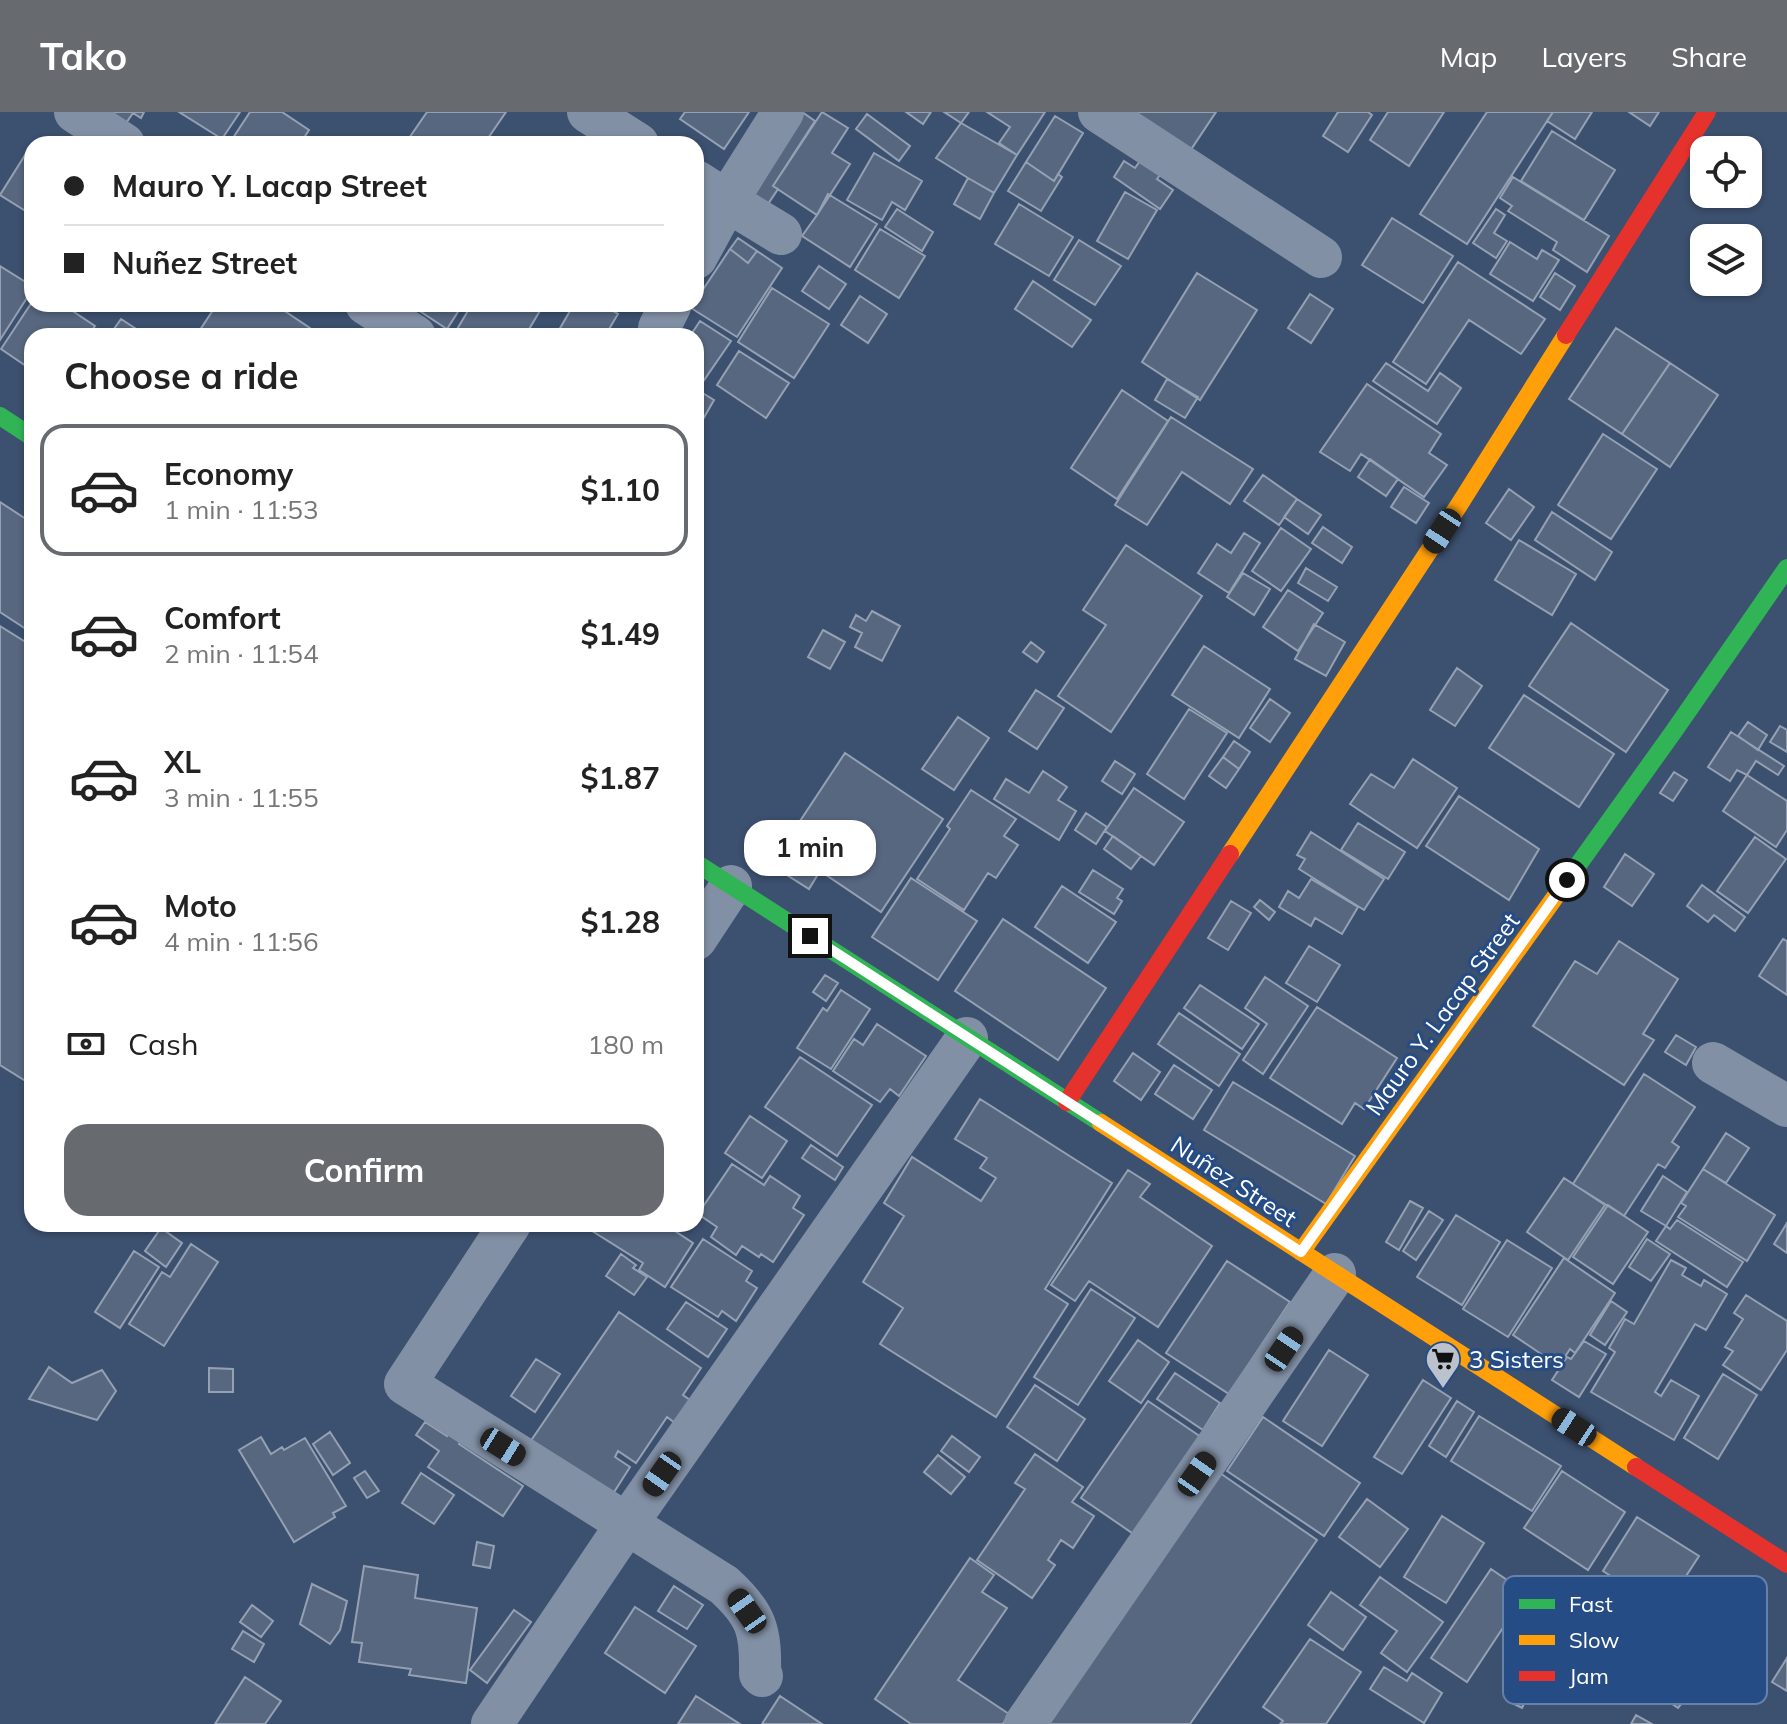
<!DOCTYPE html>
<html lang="en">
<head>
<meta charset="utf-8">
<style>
	body { margin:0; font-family:Mulish,sans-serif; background:#f6f6f6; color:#222; height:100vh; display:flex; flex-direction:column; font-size:30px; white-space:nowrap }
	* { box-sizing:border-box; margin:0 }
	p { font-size:26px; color:#767676 }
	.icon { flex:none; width:44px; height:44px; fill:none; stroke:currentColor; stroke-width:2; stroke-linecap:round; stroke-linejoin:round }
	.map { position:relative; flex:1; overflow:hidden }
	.panel { position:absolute; left:24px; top:216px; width:680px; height:904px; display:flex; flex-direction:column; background:#fff; border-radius:24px; box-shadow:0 2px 6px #0004 }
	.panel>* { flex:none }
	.top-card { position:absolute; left:24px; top:24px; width:680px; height:176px; border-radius:24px; box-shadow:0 2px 6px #0004; display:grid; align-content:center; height:176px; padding:0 40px; background:#fff }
	.controls { position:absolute; left:1690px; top:24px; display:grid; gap:16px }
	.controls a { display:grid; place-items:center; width:72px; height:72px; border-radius:16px; background:#fff; box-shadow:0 2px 6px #0004; font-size:40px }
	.end { position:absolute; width:36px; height:36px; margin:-18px; border:10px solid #fff; background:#111; box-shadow:0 0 0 4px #111 }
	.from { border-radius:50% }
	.bubble { position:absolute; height:56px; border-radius:24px; background:#fff; box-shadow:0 2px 6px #0004; font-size:26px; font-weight:700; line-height:56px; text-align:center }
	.car { position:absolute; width:24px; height:48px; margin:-24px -12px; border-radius:10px; box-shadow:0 0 6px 2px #0007; background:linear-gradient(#222 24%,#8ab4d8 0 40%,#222 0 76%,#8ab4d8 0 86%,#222 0) }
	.top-card b { display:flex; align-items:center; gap:28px; height:76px; font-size:30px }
	.top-card b+b { border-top:2px solid #e0e0e0 }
	.top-card i { width:20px; height:20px; background:#222 }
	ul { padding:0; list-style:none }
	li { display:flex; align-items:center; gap:24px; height:132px; margin:0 16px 12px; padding:0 24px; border:4px solid transparent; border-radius:24px }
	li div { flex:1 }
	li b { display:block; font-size:30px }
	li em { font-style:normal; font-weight:700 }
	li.active { border-color:#676a6f }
	li>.icon { width:72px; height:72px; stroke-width:1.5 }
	h2 { padding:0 40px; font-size:36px; line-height:96px }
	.pay { display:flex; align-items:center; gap:20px; height:88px; padding:0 40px; font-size:30px }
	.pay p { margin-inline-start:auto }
	.action { display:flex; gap:16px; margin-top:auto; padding:16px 40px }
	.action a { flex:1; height:92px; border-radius:24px; background:#676a6f; color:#fff; font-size:32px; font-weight:700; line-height:92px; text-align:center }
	header { display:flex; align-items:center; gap:48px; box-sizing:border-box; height:112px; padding:0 40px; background:#676a6f; color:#fff }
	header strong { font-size:38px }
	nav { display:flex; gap:44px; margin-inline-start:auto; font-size:28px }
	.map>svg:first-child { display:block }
	.building { fill:#576780; stroke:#95a1b3; stroke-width:2 }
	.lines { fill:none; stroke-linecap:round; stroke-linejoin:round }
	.street { stroke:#8290a5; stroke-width:42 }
	.fast { stroke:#30b455; stroke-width:18 }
	.slow { stroke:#ff9f0a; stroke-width:18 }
	.jam { stroke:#e5322d; stroke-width:18 }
	.route { stroke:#fff; stroke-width:10 }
	.labels { text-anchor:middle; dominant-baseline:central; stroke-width:6; stroke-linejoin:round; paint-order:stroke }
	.street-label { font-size:24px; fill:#fff; stroke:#264c85 }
	.poi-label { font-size:24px; fill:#fff; stroke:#264c85; text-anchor:start }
	.key { fill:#264c85; stroke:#6782aa; stroke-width:2 }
	.key-label { font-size:22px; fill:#fff }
</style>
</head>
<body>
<header>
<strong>Tako</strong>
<nav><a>Map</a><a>Layers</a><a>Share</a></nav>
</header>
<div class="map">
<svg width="1787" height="1612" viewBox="0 0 1787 1612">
	<rect width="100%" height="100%" fill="#3c506f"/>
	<path class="building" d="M103 0H144L141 6 133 1 124 14Z
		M179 0H240L222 27Z
		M250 0H282L309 18 300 32H229Z
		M427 0H506L484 32H405Z
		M685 0H749L724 37 680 7Z
		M802 0 815 9 773 74 778 77 768 92 744 76Z
		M822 0 848 16 832 41 850 52 817 103 773 74Z
		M906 0H931L923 12Z
		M944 0H969L961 11Z
		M987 0H1045L1017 43 999 31 1010 15Z
		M1131 0H1216L1190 39Z
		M1338 0H1368L1372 3 1348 40 1323 24Z
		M1388 0H1444L1409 54 1370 28Z
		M1487 0H1553L1467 132 1420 102Z
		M1553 0H1592L1575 27 1547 9Z
		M1629 0H1659L1650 14Z
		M867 2 910 34 899 49 856 17Z
		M1055 4 1083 21 1054 69 1026 50Z
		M961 11 1017 43 994 81 968 66 936 46Z
		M1552 19 1615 58 1584 108 1521 69Z
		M30 35 32 37V103L0 83Z
		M874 41 922 69 905 98 892 90 882 108 847 88Z
		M1124 49 1135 56 1140 49 1160 63 1157 67 1173 78 1160 97 1114 65Z
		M1026 50 1054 69 1058 62 1062 65 1041 99 1008 79Z
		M1513 65 1609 124 1587 160 1553 138 1557 130 1508 99 1512 94 1500 86Z
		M968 66 994 81 980 107 954 92Z
		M1125 80 1157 98 1128 147 1097 129Z
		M828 82 877 112 850 155 802 124 817 103Z
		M1019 92 1073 125 1049 164 995 132Z
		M897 97 933 120 922 139 885 115Z
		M1496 97 1505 103 1494 121 1507 129 1496 146 1473 131Z
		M1392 106 1453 144 1423 191 1362 153Z
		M880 117 925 144 899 186 855 158Z
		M738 126 757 139 748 151 730 137Z
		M1079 128 1121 154 1095 193 1054 168Z
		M1510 130 1537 147 1542 138 1559 148 1533 189 1490 162Z
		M730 137 748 151 757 139 782 156 737 225 691 196 693 192H696V188Z
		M1458 150 1545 207 1521 242 1469 208 1426 272 1393 250Z
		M0 154 32 174V178L0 228Z
		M819 154 846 172 829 197 802 179Z
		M1197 161 1257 198 1200 288 1142 250Z
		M1555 161 1575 174 1560 198 1540 185Z
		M1033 169 1091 208 1072 235 1015 197Z
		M772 176 829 212 794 266 738 230Z
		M1310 182 1333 197 1311 231 1288 216Z
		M860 184 887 202 868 231 841 213Z
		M32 190V192H62L95 214 88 224H32V258L1 237Z
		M217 192H274L310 216 305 224H196Z
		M417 192H463L447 217 415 196Z
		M472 192H544L525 224H497L488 219 485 224H453Z
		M574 192H600L618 202 605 224H569L559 218Z
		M121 207 147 224H109Z
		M700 209 731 229 700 274 696 271V224H690Z
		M1616 216 1670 251 1622 322 1569 287Z
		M739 239 789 271 766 306 717 273Z
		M1386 251 1428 279 1440 261 1461 276 1437 312 1373 269Z
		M1670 251 1718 283 1670 355 1622 322Z
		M1167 267 1198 285 1185 306 1155 288Z
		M1367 272 1441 322 1429 341 1447 353 1424 385 1361 342 1350 359 1320 340Z
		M696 277 714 288 702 309 696 305Z
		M1122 278 1168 309 1117 387 1071 356Z
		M1171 305 1253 357 1230 392 1182 360 1147 413 1115 393Z
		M1603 322 1657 357 1611 427 1558 393Z
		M1370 347 1398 367 1386 384 1358 365Z
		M1263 363 1297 387 1279 413 1244 389Z
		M1404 375 1429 391 1416 411 1391 395Z
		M1509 377 1534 395 1511 428 1486 411Z
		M1297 387 1321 403 1308 422 1284 405Z
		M0 390 32 411V521L0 500Z
		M1552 400 1612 440 1595 468 1535 428Z
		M1323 415 1352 435 1342 451 1312 431Z
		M1281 416 1311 437 1281 479 1252 459Z
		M1244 421 1260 431 1229 481 1198 461 1217 432 1231 441Z
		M1519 428 1576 462 1552 503 1495 468Z
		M1126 433 1202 484 1111 620 1058 584 1106 513 1083 498Z
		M1306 456 1337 475 1328 489 1298 471Z
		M1243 461 1270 477 1254 503 1227 485Z
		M1288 478 1323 501 1298 539 1263 515Z
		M872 499 900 514 882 549 855 535 862 521 850 515 856 503 866 509Z
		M1571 511 1668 578 1626 640 1529 574Z
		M1314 512 1345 530 1326 564 1295 547Z
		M0 514 32 534V973L0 953Z
		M823 518 845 530 830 557 808 545Z
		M1031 530 1044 540 1037 550 1023 540Z
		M1204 534 1270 577 1239 626 1172 583Z
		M1457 556 1482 574 1455 614 1430 598Z
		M1036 578 1064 596 1037 637 1009 619Z
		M1524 583 1614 642 1579 695 1489 636Z
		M1270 587 1290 601 1270 630 1250 616Z
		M1189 597 1227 621 1184 687 1147 662Z
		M958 605 989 626 954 678 922 657Z
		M1748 610 1767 623 1758 638 1738 624Z
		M1780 614 1787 618V640L1770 630Z
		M1731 620 1784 654 1778 663 1756 649 1747 663 1737 658 1730 669 1708 655Z
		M1234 629 1250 640 1239 657 1223 645Z
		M845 641 943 707 881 800 820 759 809 777 771 753Z
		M1223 645 1239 657 1226 676 1209 664Z
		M1413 647 1457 676 1417 736 1350 692 1371 662 1394 676Z
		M1115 649 1135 662 1122 682 1102 669Z
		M1043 659 1067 675 1058 688 1076 699 1059 728 994 687 1006 667 1029 681Z
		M1674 660 1687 668 1673 689 1660 681Z
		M1747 663 1787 689V718L1776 735 1723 699Z
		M1134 676 1184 710 1154 753 1105 719Z
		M971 678 1016 707 1004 724 1018 733 996 766 988 761 964 798 917 767 950 717 947 714Z
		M1459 684 1539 737 1509 788 1426 734Z
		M1086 701 1107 715 1096 732 1075 718Z
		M1358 711 1405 740 1388 767 1341 738Z
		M1311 720 1384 767 1364 798 1299 757 1305 747 1297 743Z
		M1113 724 1141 744 1131 757 1104 737Z
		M1755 725 1786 747 1748 801 1717 779Z
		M1625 742 1654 762 1632 794 1604 775Z
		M1093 758 1123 777 1117 786 1122 789 1114 802 1079 780Z
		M911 766 977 809 938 868 872 825Z
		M1311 767 1358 795 1342 822 1315 806 1311 814 1279 795 1288 779 1299 786Z
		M1702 773 1745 805 1735 819 1714 803 1708 810 1687 794Z
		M1062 774 1116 810 1088 851 1035 815Z
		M1260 788 1275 800 1269 808 1254 795Z
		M1231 789 1251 801 1228 838 1208 826Z
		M1003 807 1106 876 1058 948 955 879Z
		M1783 827 1787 829V883L1759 864Z
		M1619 829 1678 867 1643 922 1654 928 1624 973 1533 914 1575 849 1597 862Z
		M1309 834 1340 853 1317 890 1286 871Z
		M825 863 838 871 826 889 813 880Z
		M1265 865 1308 894 1263 962 1243 948 1267 912 1245 896Z
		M1200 873 1259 912 1242 937 1184 896Z
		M841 878 870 897 831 957 797 936 823 896 827 899Z
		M1317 895 1397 946 1364 997 1355 991 1342 1012 1270 966Z
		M1179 901 1240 942 1219 974 1158 932Z
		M877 912 926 944 899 984 890 977 880 990 833 959 854 927 863 933Z
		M1676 923 1696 935 1686 953 1665 940Z
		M1133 941 1160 960 1141 988 1114 969Z
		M800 945 872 993 837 1044 765 995Z
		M1174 953 1212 978 1193 1007 1155 982Z
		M1644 962 1695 995 1672 1030 1679 1035 1665 1056 1658 1052 1624 1104 1573 1072Z
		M1233 970 1355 1044 1326 1092 1204 1018Z
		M980 987 1112 1071 1045 1177 1068 1192 996 1305 880 1232 903 1196 863 1170 904 1104 884 1091 912 1045 981 1089 996 1066 980 1056 987 1046 955 1027Z
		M750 1004 787 1029 762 1066 725 1041Z
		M1726 1021 1749 1036 1726 1071 1703 1057Z
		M811 1033 843 1055 835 1068 802 1046Z
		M732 1052 764 1073 770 1064 800 1084 793 1096 804 1103 773 1150 761 1142 759 1145 742 1134 736 1143 711 1125 717 1115 698 1102Z
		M1703 1057 1775 1103 1747 1149 1678 1105 1686 1094 1681 1091Z
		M1128 1058 1150 1072 1140 1085 1212 1134 1158 1215 1089 1169 1075 1189 1051 1173Z
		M1663 1064 1687 1080 1666 1114 1641 1099Z
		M1564 1066 1605 1093 1568 1148 1527 1120Z
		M1410 1089 1423 1096 1399 1138 1386 1130Z
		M1608 1093 1648 1120 1613 1172 1573 1145Z
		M1429 1099 1443 1108 1416 1148 1403 1139Z
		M1456 1103 1500 1130 1462 1193 1417 1165Z
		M1677 1108 1743 1150 1727 1175 1656 1129 1666 1114 1670 1117Z
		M1787 1111V1141L1774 1132Z
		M581 1112H667L666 1113 693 1131 665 1175 639 1158 643 1151Z
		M161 1116 182 1131 166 1155 145 1139Z
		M703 1127 752 1159 746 1169 757 1176 736 1209 722 1199 718 1205 671 1175Z
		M1647 1127 1670 1142 1651 1169 1629 1155Z
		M1507 1128 1552 1156 1508 1225 1463 1197Z
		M191 1132 218 1150 164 1234 129 1212 162 1160 170 1165Z
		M134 1139 159 1155 120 1216 95 1200Z
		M621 1142 636 1153 633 1156 647 1165 634 1183 606 1164Z
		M1564 1146 1615 1181 1575 1241 1570 1237 1559 1254 1513 1223Z
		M1671 1148 1686 1156 1682 1163 1701 1174 1704 1168 1727 1182 1706 1218 1695 1212 1655 1280 1661 1284 1671 1268 1699 1284 1674 1328 1591 1280 1615 1240 1609 1236 1625 1207 1634 1212Z
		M1227 1149 1290 1190 1229 1282 1166 1241Z
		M1091 1177 1135 1206 1078 1293 1034 1265Z
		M1746 1183 1787 1209V1238L1761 1278 1723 1253 1733 1239 1725 1235 1743 1207 1734 1201Z
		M1611 1189 1627 1200 1605 1233 1590 1223Z
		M686 1190 727 1217 708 1245 667 1217Z
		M619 1200 701 1256 683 1283 690 1288 675 1311 667 1305 636 1351 618 1339 615 1345 630 1355 609 1388 528 1333Z
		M1138 1228 1169 1250 1141 1291 1109 1269Z
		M1584 1229 1606 1242 1579 1285 1552 1268 1567 1245 1571 1247Z
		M1329 1238 1368 1263 1322 1334 1283 1309Z
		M536 1247 560 1262 535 1300 511 1284Z
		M49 1255 72 1271 102 1258 116 1279 97 1308 29 1287Z
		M209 1256 233 1257V1280H209Z
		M1175 1261 1220 1291 1203 1318 1157 1287Z
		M1723 1262 1757 1283 1718 1347 1684 1326Z
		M1423 1268 1451 1286 1402 1362 1374 1345Z
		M1035 1273 1085 1307 1057 1349 1007 1315Z
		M1148 1289 1201 1325 1135 1423 1081 1386Z
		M1457 1289 1474 1300 1446 1345 1429 1334Z
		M1479 1304 1561 1354 1532 1399 1451 1349Z
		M1263 1305 1360 1371 1324 1424 1227 1359Z
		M425 1310 447 1324 450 1319 462 1327 459 1332 523 1374 503 1404 428 1355 439 1339 416 1323Z
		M330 1320 350 1351 333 1363 313 1332Z
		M952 1324 980 1345 969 1360 941 1339Z
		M261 1325 271 1342 282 1335 284 1338 305 1326 346 1394 333 1401 335 1405 294 1430 239 1338Z
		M1035 1342 1083 1375 1072 1390 1094 1404 1073 1436 1061 1428 1048 1448 1055 1453 1032 1486 977 1448 1025 1377 1015 1371Z
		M938 1343 965 1365 951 1382 924 1360Z
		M365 1359 379 1379 367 1386 354 1366Z
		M1562 1359 1625 1400 1588 1458 1524 1416Z
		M421 1361 454 1383 434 1412 402 1391Z
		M1220 1361 1317 1428 1190 1612H1046Z
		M1367 1387 1408 1417 1380 1455 1339 1425Z
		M1442 1404 1484 1431 1446 1491 1404 1465Z
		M1637 1405 1699 1444 1664 1498 1603 1459Z
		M477 1430 494 1434 490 1456 473 1453Z
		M970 1446 994 1463 982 1480 1007 1496 958 1568 1009 1602 1003 1612H911L875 1587Z
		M364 1454 418 1463 415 1486 477 1496 466 1571 409 1563 411 1557 359 1550 362 1531 352 1530Z
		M1491 1457 1526 1481 1467 1570 1431 1546Z
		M1380 1465 1443 1510 1407 1560 1381 1541 1397 1519 1360 1493Z
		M312 1472 347 1489 340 1518 330 1532 300 1512Z
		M674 1474 703 1493 687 1517 658 1499Z
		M1331 1480 1366 1505 1343 1538 1308 1513Z
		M252 1493 273 1509 261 1525 240 1510Z
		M635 1495 696 1534 665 1581 605 1541Z
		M514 1498 531 1510 487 1571 470 1558Z
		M243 1519 264 1532 254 1550 232 1537Z
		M1310 1527 1361 1560 1326 1612H1280L1283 1609 1263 1595Z
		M1662 1538 1703 1565 1678 1596 1649 1576 1660 1563 1650 1556Z
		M1787 1546V1579L1772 1570Z
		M1384 1555 1407 1569 1412 1561 1442 1581 1424 1611 1370 1577Z
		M245 1565 281 1589 265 1612H215Z
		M1514 1582 1526 1588 1522 1596 1510 1590Z
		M696 1584 740 1612H678Z
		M780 1584 822 1612H762Z
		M1636 1603 1652 1612H1631Z"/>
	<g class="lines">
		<path class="street" d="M75 0 124 32
			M588 0 638 32
			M1099 0 1321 145
			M696 69 727 89 696 146
			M781 122 727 89 783 0
			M366 192 415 224
			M659 216 671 192
			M696 827 731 774
			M1713 951 1787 994
			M510 1112 405 1272 724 1473C757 1503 761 1519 760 1562L762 1564
			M492 1612 626 1413 967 926
			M1025 1612 1335 1162"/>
		<path class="fast" d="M0 304 32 325
			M696 751 1101 1011
			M1573 760 1674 619 1787 456"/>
		<path class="slow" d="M1230 742 1459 393 1566 223
			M1101 1011 1636 1355
			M1301 1140 1573 760"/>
		<path class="jam" d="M1566 223 1707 0
			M1067 990 1230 742
			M1636 1355 1787 1452"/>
	</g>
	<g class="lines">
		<path class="route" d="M810 824 1301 1140 1567 768"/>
	</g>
	<defs>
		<g id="supermarket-pin" transform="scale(1.8)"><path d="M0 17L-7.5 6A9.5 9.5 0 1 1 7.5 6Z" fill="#bbc2cd" stroke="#264c85"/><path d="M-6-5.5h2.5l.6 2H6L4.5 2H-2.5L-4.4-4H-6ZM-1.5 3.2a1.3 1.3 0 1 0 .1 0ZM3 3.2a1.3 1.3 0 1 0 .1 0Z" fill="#111"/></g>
	</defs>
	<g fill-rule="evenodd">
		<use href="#supermarket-pin" x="1443" y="1247"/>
	</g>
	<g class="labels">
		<g class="street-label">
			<text transform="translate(1442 902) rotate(-54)">Mauro Y. Lacap Street</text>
			<text transform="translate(1234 1069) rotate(33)">Nuñez Street</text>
		</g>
		<g class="poi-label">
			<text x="1469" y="1247">3 Sisters</text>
		</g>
	</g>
	<rect x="1503" y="1464" width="264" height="128" rx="12" class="key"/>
	<rect x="1519" y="1487" width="36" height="10" fill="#30b455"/>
	<rect x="1519" y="1523" width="36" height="10" fill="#ff9f0a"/>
	<rect x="1519" y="1559" width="36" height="10" fill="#e5322d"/>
	<g class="key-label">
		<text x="1569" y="1500">Fast</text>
		<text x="1569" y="1536">Slow</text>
		<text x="1569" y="1572">Jam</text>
	</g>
</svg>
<div class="controls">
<a><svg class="icon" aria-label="locate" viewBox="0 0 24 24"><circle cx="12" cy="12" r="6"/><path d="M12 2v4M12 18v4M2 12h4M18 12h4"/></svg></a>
<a><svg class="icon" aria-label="layers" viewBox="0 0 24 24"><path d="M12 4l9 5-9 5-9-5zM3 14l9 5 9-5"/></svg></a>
</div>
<i class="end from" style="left:1567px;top:768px"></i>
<i class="end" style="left:810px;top:824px"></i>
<div class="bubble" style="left:744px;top:708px;width:132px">1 min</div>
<i class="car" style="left:1442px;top:419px;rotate:213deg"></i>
<i class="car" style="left:1284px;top:1237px;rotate:34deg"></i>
<i class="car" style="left:1574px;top:1315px;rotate:303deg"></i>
<i class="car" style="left:503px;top:1335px;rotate:122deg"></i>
<i class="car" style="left:662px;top:1362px;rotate:215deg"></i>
<i class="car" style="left:1197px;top:1362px;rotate:35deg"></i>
<i class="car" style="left:747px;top:1499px;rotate:325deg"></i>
<div class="top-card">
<b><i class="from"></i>Mauro Y. Lacap Street</b>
<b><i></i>Nuñez Street</b>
</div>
<section class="panel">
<h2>Choose a ride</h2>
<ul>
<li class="active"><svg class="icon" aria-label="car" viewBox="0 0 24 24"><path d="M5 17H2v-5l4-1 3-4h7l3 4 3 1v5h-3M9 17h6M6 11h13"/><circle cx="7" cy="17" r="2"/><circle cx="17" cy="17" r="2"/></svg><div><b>Economy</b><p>1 min · 11:53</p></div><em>$1.10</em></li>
<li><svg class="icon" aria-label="car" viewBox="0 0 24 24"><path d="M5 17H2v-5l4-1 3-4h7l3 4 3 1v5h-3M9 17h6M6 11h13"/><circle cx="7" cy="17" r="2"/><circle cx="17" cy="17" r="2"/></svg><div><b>Comfort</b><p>2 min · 11:54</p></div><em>$1.49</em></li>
<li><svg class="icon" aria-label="car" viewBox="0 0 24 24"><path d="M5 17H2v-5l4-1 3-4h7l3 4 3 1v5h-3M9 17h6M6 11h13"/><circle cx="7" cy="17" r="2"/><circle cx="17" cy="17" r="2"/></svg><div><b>XL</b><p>3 min · 11:55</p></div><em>$1.87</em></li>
<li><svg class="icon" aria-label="car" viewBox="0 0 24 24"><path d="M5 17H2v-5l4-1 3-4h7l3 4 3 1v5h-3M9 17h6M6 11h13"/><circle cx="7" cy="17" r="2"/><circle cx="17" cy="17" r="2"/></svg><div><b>Moto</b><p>4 min · 11:56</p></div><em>$1.28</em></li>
</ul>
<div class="pay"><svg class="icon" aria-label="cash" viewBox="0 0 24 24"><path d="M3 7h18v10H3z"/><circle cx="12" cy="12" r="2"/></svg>Cash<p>180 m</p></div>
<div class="action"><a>Confirm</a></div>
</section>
</div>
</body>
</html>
